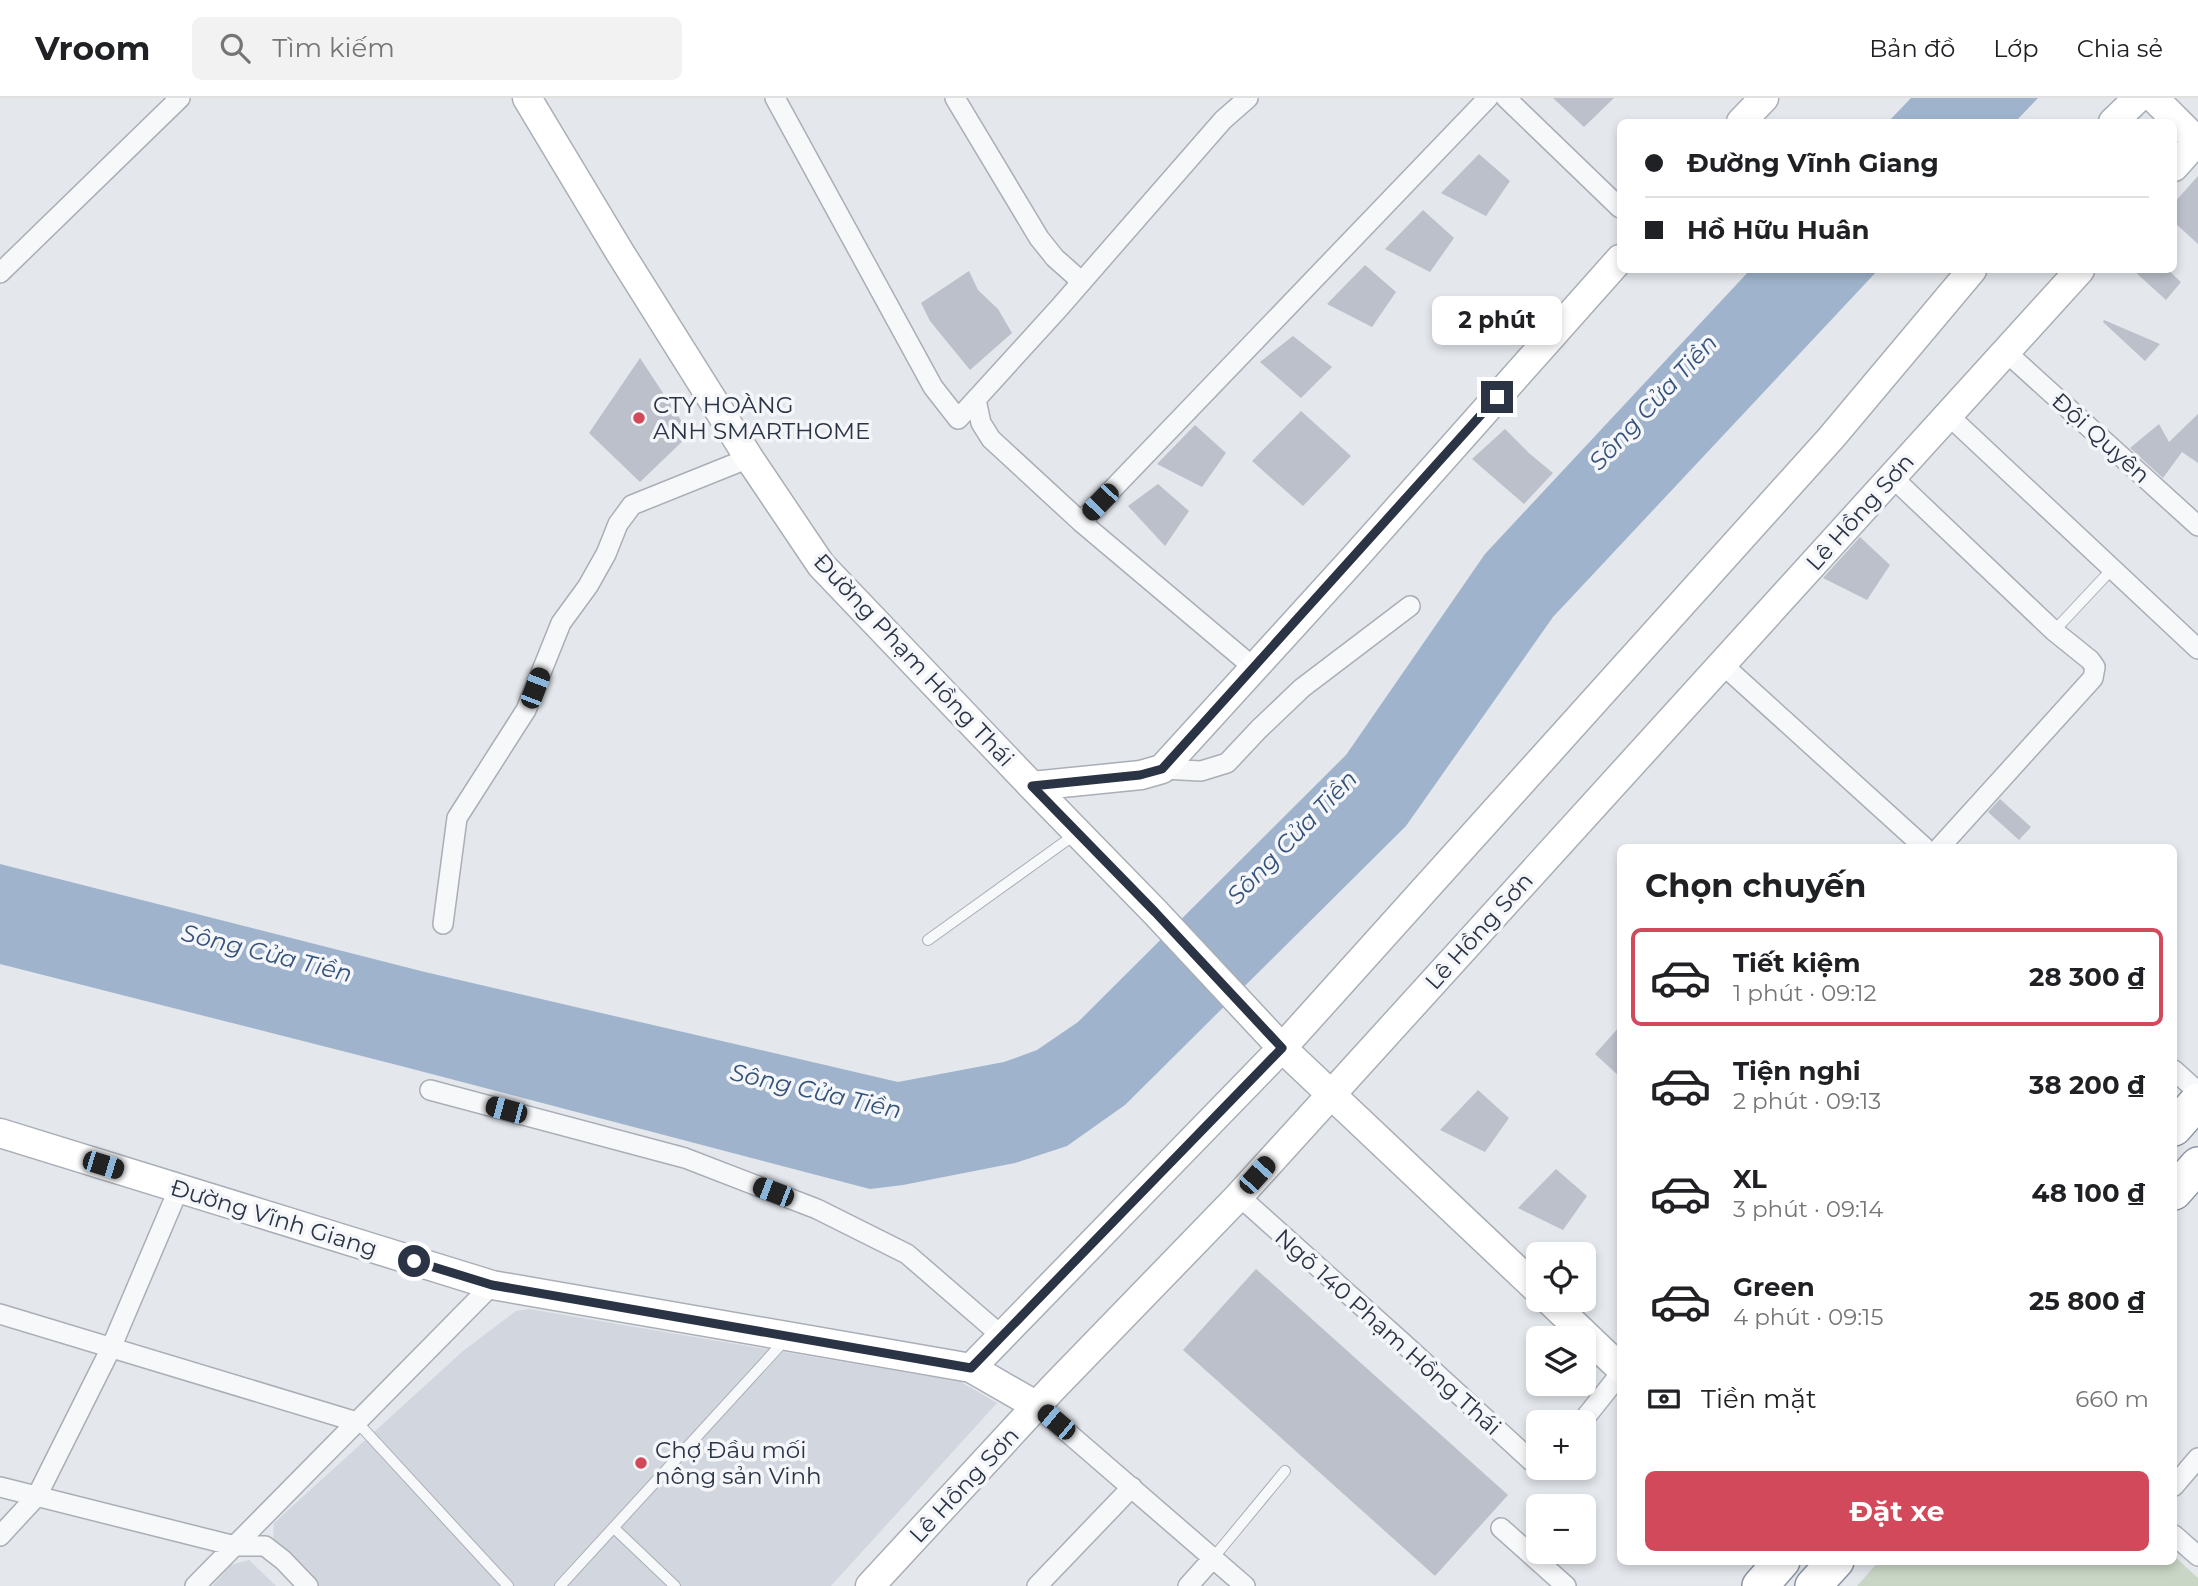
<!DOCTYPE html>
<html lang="vi">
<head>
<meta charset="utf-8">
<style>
	body { margin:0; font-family:Montserrat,sans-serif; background:#f2f2f2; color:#202124; height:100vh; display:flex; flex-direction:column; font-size:26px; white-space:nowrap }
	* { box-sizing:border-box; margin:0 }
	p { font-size:23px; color:#757577 }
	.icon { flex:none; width:38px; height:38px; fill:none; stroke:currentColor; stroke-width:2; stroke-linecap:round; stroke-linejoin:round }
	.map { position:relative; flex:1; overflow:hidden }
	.details { position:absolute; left:1617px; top:746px; width:560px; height:721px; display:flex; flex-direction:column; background:#fff; border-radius:10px; box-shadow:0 4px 10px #0003 }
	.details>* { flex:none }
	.guide { position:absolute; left:1617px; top:21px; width:560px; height:154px; border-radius:10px; box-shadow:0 4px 10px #0003; display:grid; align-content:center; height:154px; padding:0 28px; background:#fff }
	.buttons { position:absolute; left:1526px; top:1144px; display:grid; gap:14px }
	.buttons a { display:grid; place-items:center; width:70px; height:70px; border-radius:10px; background:#fff; box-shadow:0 4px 10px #0003; font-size:35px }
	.end { position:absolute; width:32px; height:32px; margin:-16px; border:9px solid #2b3445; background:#fff; box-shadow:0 0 0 4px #fff }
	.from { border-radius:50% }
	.bubble { position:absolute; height:49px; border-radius:10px; background:#fff; box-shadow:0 4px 10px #0003; font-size:23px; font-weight:700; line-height:49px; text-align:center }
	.car { position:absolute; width:21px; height:42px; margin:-21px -10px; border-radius:9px; box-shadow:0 0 5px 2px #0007; background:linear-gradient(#222 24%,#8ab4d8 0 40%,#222 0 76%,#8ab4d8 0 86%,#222 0) }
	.guide b { display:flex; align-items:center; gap:24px; height:66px; font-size:26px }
	.guide b+b { border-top:2px solid #e0e0e0 }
	.guide i { width:18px; height:18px; background:#202124 }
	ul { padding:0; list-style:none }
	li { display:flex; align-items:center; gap:21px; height:98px; margin:0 14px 10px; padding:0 14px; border:4px solid transparent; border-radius:10px }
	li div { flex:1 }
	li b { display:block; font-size:26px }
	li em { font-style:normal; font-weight:700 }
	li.selected { border-color:#d1495b }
	li>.icon { width:63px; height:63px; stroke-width:1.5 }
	h2 { padding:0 28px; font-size:32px; line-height:84px }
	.pay { display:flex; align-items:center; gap:18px; height:77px; padding:0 28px; font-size:26px }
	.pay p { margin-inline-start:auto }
	.button { display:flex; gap:14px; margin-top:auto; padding:14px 28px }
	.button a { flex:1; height:80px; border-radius:10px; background:#d1495b; color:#fff; font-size:28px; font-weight:700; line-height:80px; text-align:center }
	header { display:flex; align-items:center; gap:42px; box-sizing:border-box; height:98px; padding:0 35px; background:#fff; border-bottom:2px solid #e0e0e0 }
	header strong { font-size:33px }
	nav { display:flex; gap:38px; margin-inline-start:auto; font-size:24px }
	.search { width:490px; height:63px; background:#f2f2f2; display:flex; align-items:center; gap:18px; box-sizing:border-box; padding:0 24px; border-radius:10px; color:#757577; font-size:26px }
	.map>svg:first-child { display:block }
	.built { fill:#d2d6de }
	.green { fill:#c9d6c5 }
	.water { fill:#9fb4cc }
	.building { fill:#bbc0ca }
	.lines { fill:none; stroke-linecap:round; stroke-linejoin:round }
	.lane-casing { stroke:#a9aeb7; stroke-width:12 }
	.street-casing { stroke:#a9aeb7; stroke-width:22 }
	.secondary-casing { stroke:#a9aeb7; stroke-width:31 }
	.highway-casing { stroke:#8b94a3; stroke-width:38 }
	.lane { stroke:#f7f8fa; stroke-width:10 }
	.street { stroke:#f7f8fa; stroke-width:19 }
	.secondary { stroke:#fff; stroke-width:28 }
	.highway { stroke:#fff; stroke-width:35 }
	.route { stroke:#2b3445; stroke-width:9 }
	.poi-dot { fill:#d1495b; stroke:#f4f6f9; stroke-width:2.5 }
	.labels { text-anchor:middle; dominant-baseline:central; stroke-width:7; stroke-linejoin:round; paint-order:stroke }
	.poi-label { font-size:23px; fill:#2b3445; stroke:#f4f6f9; text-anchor:start }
	.street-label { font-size:23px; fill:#2b3445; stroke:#f4f6f9 }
	.water-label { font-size:24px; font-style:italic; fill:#34527a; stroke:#f4f6f9 }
</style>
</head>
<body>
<header>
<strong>Vroom</strong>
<div class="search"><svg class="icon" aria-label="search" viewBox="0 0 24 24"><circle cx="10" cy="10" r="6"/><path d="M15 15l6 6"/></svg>Tìm kiếm</div>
<nav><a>Bản đồ</a><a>Lớp</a><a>Chia sẻ</a></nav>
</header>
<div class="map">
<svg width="2198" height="1488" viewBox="0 0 2198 1488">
	<rect width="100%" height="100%" fill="#e4e7ec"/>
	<path class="built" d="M529 1211 961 1284 997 1305 831 1488H318L273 1444 274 1425 463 1253 516 1213Z
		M249 1462 276 1488H212L231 1467Z"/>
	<path class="green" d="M2174 1458 2198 1480V1488H1857L1879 1463H2174Z"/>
	<path class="water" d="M1911 0H2038L2015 24H1888Z
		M1750 172H1878L1553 519 1406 728 1125 1007 1067 1048 1015 1065 903 1087 870 1091 401 968 0 866V766L425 874 898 984 1004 964 1037 952 1078 924 1346 657 1485 456Z"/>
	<path class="building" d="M1553 0H1614L1584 29Z
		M1479 56 1510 83 1486 118 1441 95Z
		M2198 78V146L2174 124V105Z
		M1423 112 1454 140 1430 174 1385 151Z
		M1365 167 1396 194 1372 229 1327 206Z
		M2133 172H2168L2181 184 2166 202Z
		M969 173 978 192 998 211 1012 235 970 272 930 223 921 205Z
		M2104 222 2160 246 2145 263 2103 224Z
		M1293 238 1332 269 1301 300 1260 264Z
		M640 260 690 336 640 384 589 335Z
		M1301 313 1351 358 1303 408 1252 363Z
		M2198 316V365L2182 354 2163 380 2130 350 2159 326 2169 344Z
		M1195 327 1226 355 1202 389 1157 366Z
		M1505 331 1530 356 1553 375 1524 406 1472 361Z
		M1158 386 1189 413 1165 448 1128 408Z
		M1860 439 1890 467 1867 502 1823 480Z
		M2000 701 2031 729 2019 742 1988 714Z
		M1620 928V979L1595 956Z
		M1478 992 1509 1020 1485 1054 1440 1032Z
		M1556 1071 1587 1098 1563 1132 1518 1110Z
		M1256 1171 1508 1397 1435 1478 1183 1252Z"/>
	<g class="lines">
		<g class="lane-casing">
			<path id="lane" d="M2054 533 2112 471
				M928 842 1077 735
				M357 1324 508 1488
				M614 1430 675 1488
				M1214 1459 1285 1373
				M560 1488 786 1241"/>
		</g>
		<g class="street-casing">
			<path id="street" d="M775 0 933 289 958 321 1059 210 1223 22 1248 0
				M955 0 1039 140 1055 160 1082 184
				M1506 0 1620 110
				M0 175 180 0
				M2005 253 2198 428
				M976 302 981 325 991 341 1081 424 1253 569
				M1947 316 2198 551
				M1892 379 2054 533 2090 562 2095 569 2093 580 1940 749
				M1081 424 1488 0
				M1722 566 1924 749
				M1162 671 1201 673 1227 665 1259 631 1302 590 1410 508
				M443 826 457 720 526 612 561 525 588 488 606 456 618 426 632 407 749 360
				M2174 972 2198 994
				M430 992 685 1060 817 1111 907 1156 1003 1239
				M1239 1098 1403 1245 1538 1369
				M0 1216 357 1324
				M1037 1308 1245 1488
				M1581 1325 1620 1276
				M2174 1388 2198 1360
				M0 1389 235 1448H265L283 1462 308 1488
				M1501 1430 1566 1488
				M2174 1437 2198 1458
				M0 1438 37 1398 111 1250 179 1090
				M195 1488 492 1187
				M1037 1488 1132 1389
				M1188 1488 1214 1459"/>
		</g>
		<g class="secondary-casing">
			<path id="secondary" d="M527 0 619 153 749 360 821 467 1032 688 1155 814 1282 950 1538 1192
				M2154 0 2198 44
				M1741 24 1764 0
				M2113 24 2138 0
				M2174 69 2197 43
				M1032 688 1141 677 1162 671 1356 458 1620 161
				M0 1035 492 1187 971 1270 1037 1308
				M1549 1202 1620 1270
				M971 1270 1282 950 1831 340 1972 172
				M870 1488 1052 1291 1239 1098 2080 172"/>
		</g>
		<g class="highway-casing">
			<path id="highway" d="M2174 1030 2198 1003
				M2174 1094 2198 1067
				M1760 1488 1782 1463
				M1813 1488 1836 1463"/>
		</g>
		<use href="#lane" class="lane"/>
		<use href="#street" class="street"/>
		<use href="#secondary" class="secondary"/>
		<use href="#highway" class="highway"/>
	</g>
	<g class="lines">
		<path class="route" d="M414 1163 492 1187 971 1270 1282 950 1155 814 1032 688 1140 677 1162 671 1497 299"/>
	</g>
	<g class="poi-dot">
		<circle cx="639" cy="320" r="7"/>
		<circle cx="641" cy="1365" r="7"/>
	</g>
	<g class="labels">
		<g class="poi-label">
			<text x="653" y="307">CTY HOÀNG<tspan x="653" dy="26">ANH SMARTHOME</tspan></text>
			<text x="655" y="1352">Chợ Đầu mối<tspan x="655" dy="26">nông sản Vinh</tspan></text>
		</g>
		<g class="street-label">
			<text transform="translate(2101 340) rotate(42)">Đội Quyên</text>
			<text transform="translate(1860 414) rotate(-48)">Lê Hồng Sơn</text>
			<text transform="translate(914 562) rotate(47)">Đường Phạm Hồng Thái</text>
			<text transform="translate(1479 833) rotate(-48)">Lê Hồng Sơn</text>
			<text transform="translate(274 1120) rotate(17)">Đường Vĩnh Giang</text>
			<text transform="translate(1388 1234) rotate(42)">Ngõ 140 Phạm Hồng Thái</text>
			<text transform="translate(964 1387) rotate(-47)">Lê Hồng Sơn</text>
		</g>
		<g class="water-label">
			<text transform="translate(1653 304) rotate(-47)">Sông Cửa Tiền</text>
			<text transform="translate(1292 739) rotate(-46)">Sông Cửa Tiền</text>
			<text transform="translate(267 855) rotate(14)">Sông Cửa Tiền</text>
			<text transform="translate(816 993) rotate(13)">Sông Cửa Tiền</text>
		</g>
	</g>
</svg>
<div class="buttons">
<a><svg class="icon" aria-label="locate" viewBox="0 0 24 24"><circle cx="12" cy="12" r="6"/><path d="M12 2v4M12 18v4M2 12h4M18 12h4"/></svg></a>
<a><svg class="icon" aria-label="layers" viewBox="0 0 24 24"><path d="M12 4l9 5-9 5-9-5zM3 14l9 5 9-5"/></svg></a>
<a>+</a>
<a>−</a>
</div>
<i class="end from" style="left:414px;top:1163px"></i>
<i class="end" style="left:1497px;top:299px"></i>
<div class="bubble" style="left:1432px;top:198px;width:130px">2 phút</div>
<i class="car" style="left:1100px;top:404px;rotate:224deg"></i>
<i class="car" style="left:535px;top:590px;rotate:21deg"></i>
<i class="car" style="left:506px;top:1012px;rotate:285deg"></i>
<i class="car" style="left:103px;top:1067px;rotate:107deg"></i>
<i class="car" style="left:1257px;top:1077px;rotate:42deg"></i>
<i class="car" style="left:773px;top:1094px;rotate:291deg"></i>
<i class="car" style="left:1056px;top:1324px;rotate:310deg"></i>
<div class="guide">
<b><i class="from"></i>Đường Vĩnh Giang</b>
<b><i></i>Hồ Hữu Huân</b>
</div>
<section class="details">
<h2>Chọn chuyến</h2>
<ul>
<li class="selected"><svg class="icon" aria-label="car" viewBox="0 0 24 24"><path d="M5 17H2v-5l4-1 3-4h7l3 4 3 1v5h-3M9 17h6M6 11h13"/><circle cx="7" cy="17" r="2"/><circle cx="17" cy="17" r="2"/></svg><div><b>Tiết kiệm</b><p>1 phút · 09:12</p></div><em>28 300 ₫</em></li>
<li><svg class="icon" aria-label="car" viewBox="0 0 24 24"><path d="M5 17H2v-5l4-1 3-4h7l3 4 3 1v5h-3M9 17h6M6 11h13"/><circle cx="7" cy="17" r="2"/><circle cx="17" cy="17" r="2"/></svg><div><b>Tiện nghi</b><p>2 phút · 09:13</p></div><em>38 200 ₫</em></li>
<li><svg class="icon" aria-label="car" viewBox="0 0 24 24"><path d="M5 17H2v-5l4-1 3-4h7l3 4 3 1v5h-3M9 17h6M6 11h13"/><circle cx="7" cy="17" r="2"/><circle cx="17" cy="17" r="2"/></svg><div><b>XL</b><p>3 phút · 09:14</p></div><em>48 100 ₫</em></li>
<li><svg class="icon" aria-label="car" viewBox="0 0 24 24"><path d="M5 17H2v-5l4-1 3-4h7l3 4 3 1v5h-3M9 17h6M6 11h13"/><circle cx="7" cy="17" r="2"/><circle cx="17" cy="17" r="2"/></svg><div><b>Green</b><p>4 phút · 09:15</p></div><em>25 800 ₫</em></li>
</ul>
<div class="pay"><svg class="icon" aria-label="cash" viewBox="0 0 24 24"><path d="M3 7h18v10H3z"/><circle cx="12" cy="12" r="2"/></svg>Tiền mặt<p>660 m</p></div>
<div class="button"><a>Đặt xe</a></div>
</section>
</div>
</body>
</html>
